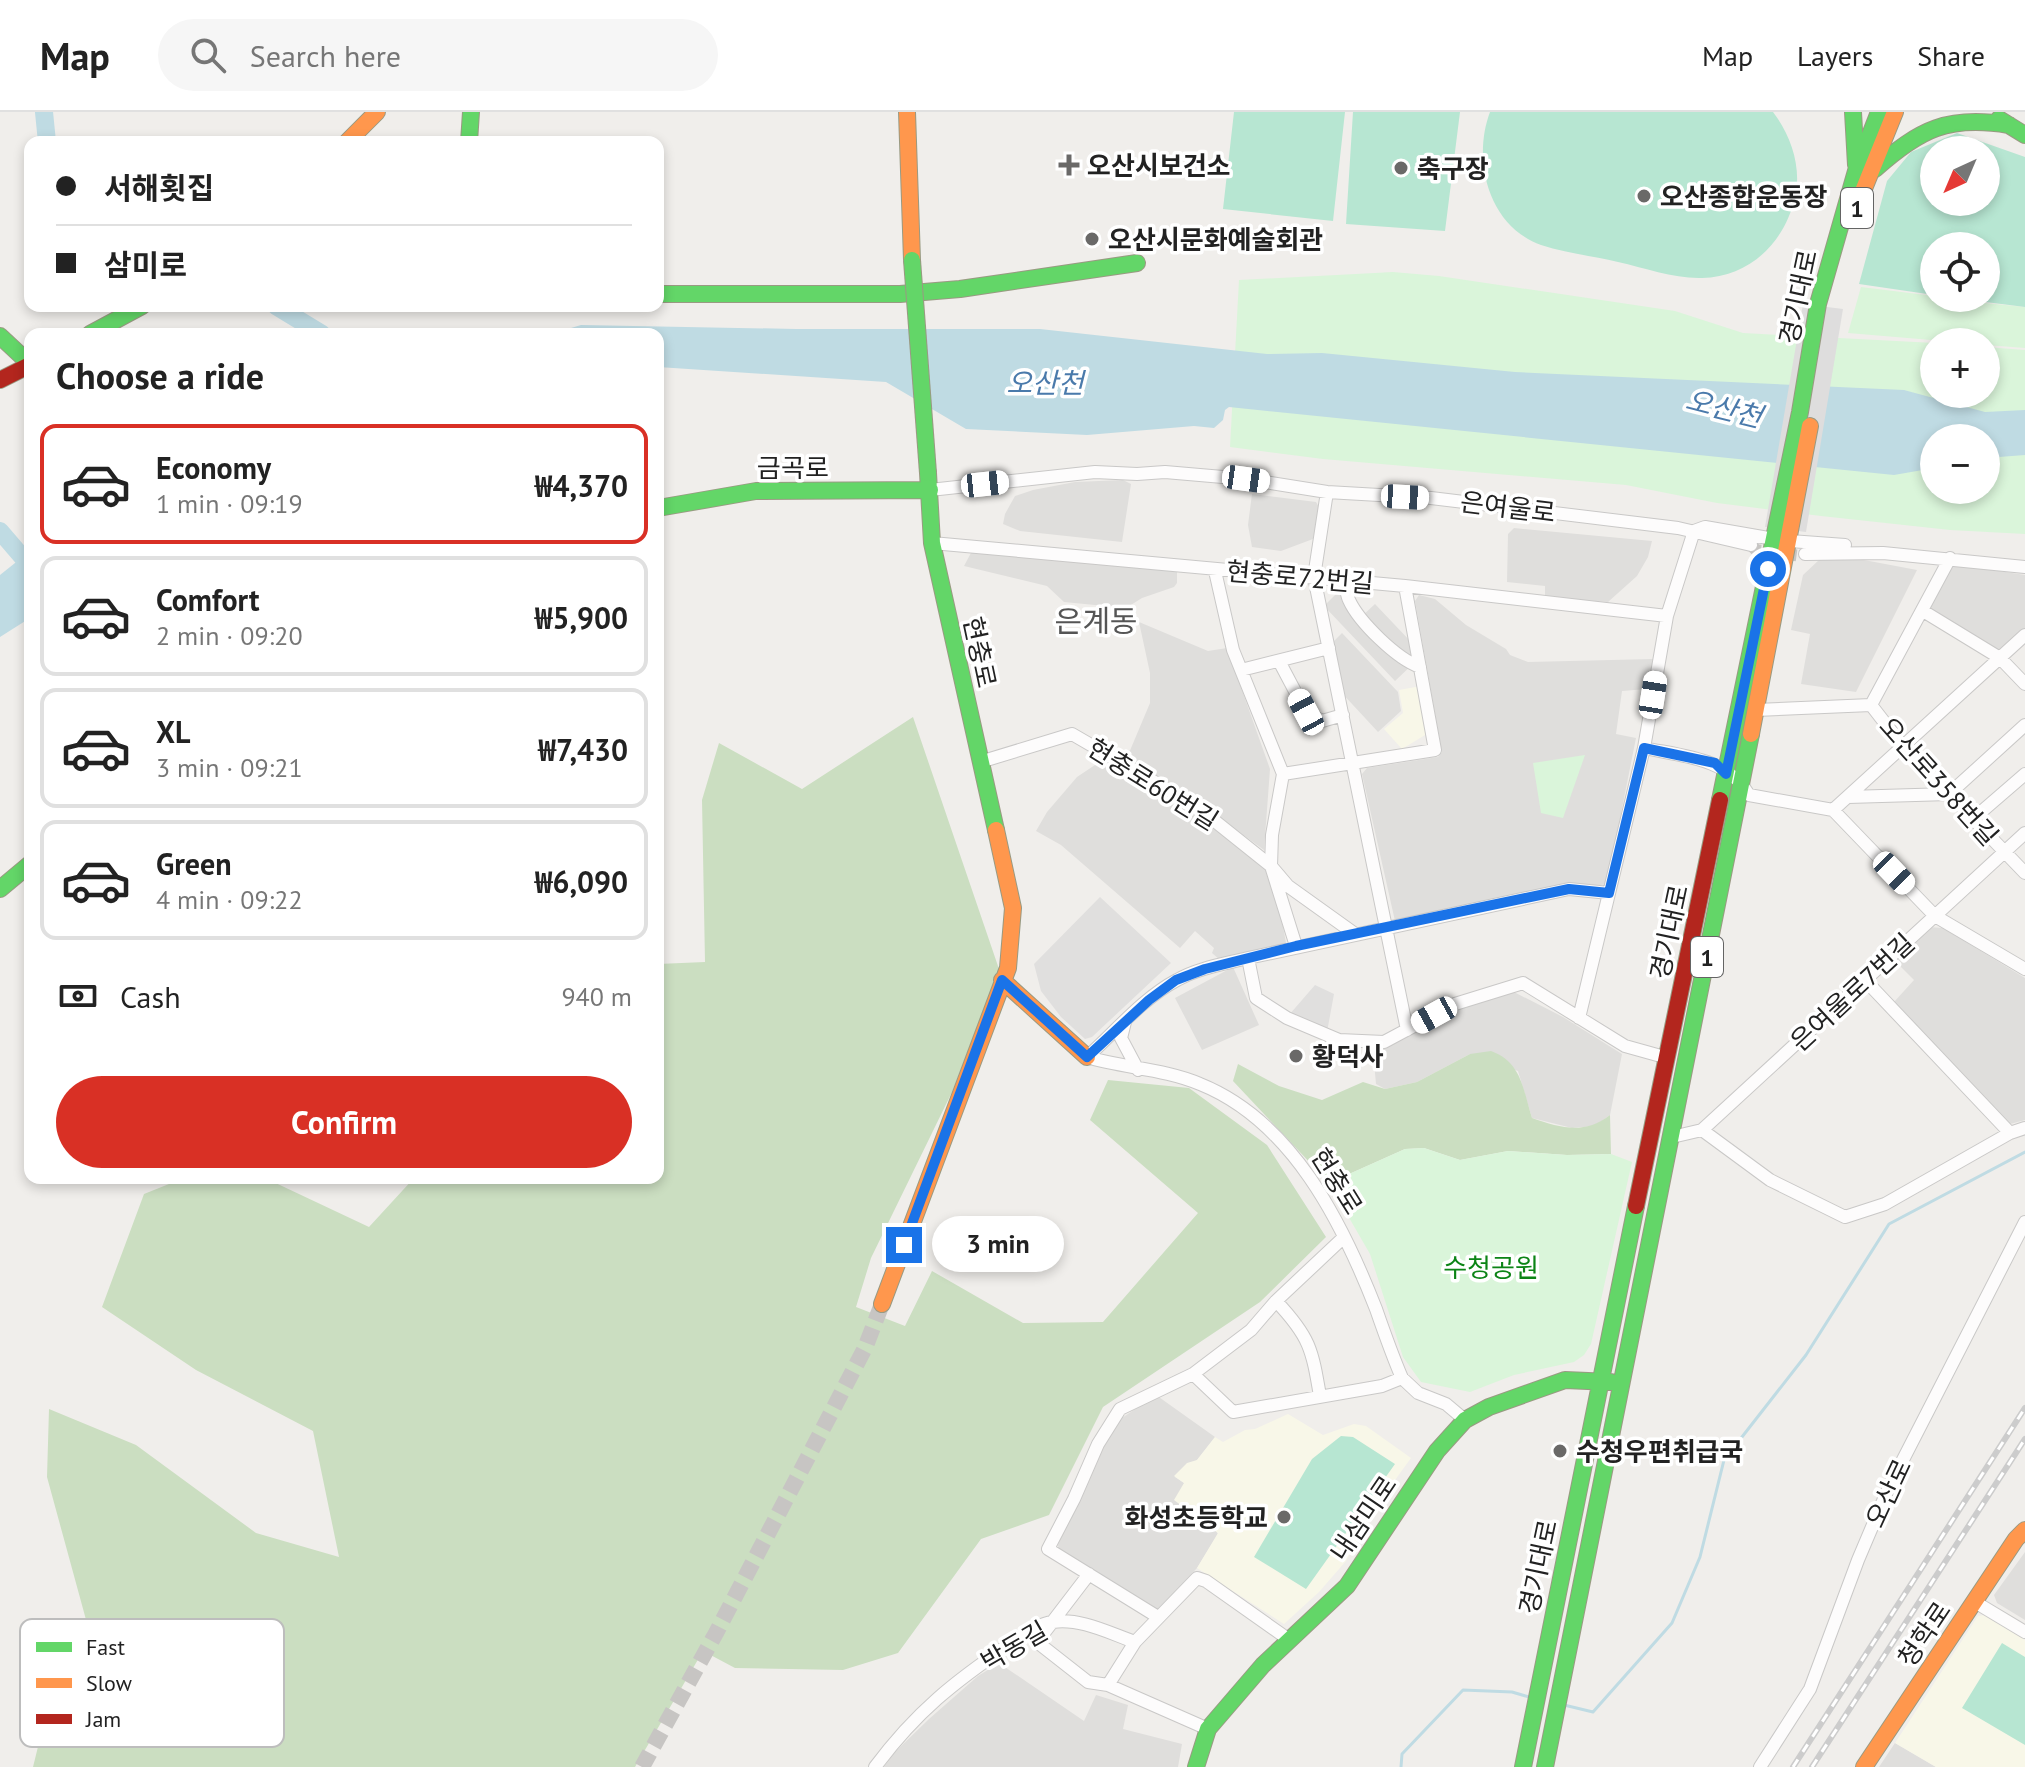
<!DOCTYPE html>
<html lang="en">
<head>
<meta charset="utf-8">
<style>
	body { margin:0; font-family:"PT Sans","Noto Sans KR",sans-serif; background:#f6f6f6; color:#222; height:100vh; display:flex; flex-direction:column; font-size:30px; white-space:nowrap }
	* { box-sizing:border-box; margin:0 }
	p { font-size:26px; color:#767676 }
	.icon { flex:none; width:44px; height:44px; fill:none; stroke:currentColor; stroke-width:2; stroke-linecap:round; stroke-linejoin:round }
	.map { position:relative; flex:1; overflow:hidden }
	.drawer { position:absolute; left:24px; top:216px; width:640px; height:856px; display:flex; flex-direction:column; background:#fff; border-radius:16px; box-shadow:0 4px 12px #0003 }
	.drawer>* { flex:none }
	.hud { position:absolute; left:24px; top:24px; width:640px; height:176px; border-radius:16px; box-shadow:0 4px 12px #0003; display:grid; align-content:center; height:176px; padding:0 32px; background:#fff }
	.needle { width:52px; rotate:224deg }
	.controls { position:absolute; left:1920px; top:24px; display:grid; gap:16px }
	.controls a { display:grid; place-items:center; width:80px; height:80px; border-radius:50%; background:#fff; box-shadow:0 4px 12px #0003; font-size:40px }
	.end { position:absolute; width:36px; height:36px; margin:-18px; border:10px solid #1a73e8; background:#fff; box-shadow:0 0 0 4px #fff }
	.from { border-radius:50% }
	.bubble { position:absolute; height:56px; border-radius:28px; background:#fff; box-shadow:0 4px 12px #0003; font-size:26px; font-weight:700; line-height:56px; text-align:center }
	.car { position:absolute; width:24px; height:48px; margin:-24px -12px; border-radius:10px; box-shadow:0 0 6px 2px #0007; background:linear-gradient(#fff 24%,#345 0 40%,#fff 0 76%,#345 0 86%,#fff 0) }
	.hud b { display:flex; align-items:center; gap:28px; height:76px; font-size:30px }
	.hud b+b { border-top:2px solid #e0e0e0 }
	.hud i { width:20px; height:20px; background:#222 }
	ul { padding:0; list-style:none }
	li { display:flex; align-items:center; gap:24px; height:120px; margin:0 16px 12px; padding:0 16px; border:4px solid #e0e0e0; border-radius:16px }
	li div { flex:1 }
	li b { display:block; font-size:30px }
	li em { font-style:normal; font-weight:700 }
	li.selected { border-color:#d93025 }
	li>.icon { width:72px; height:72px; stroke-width:1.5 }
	h2 { padding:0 32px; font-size:36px; line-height:96px }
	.pay { display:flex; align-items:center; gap:20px; height:88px; padding:0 32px; font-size:30px }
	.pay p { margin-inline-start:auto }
	.primary-button { display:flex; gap:16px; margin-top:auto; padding:16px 32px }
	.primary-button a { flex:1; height:92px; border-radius:48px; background:#d93025; color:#fff; font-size:32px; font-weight:700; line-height:92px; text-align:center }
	header { display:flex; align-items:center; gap:48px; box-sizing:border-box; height:112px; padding:0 40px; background:#fff; border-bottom:2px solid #e0e0e0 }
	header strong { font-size:38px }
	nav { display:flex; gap:44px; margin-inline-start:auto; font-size:28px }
	.search { width:560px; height:72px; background:#f6f6f6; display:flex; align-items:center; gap:20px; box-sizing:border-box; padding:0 28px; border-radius:44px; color:#767676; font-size:30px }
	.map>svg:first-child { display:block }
	.residential { fill:#dfdedc }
	.education { fill:#f8f7e8 }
	.forest { fill:#cbdec1 }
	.park { fill:#daf5da; fill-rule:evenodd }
	.pitch { fill:#b7e6d2; fill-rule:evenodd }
	.parking { fill:#e0dfde }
	.water { fill:#bfdbe3 }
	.pier { fill:#dedddd }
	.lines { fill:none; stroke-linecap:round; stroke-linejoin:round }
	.stream { stroke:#bfdbe3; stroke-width:3 }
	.river { stroke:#bfdbe3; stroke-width:18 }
	.street-tunnel { stroke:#c7c5c3; stroke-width:12; stroke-dasharray:12 6; stroke-linecap:butt }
	.secondary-tunnel { stroke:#c7c5c3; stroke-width:16; stroke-dasharray:16 8; stroke-linecap:butt }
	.street-casing { stroke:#c9c8c7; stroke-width:14 }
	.fast-casing { stroke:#999a82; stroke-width:18 }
	.slow-casing { stroke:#999a82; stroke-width:18 }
	.jam-casing { stroke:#999a82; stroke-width:18 }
	.street { stroke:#fdfcfc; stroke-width:12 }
	.fast { stroke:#63d668; stroke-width:16 }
	.slow { stroke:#ff974d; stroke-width:16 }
	.jam { stroke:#b3261e; stroke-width:16 }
	.rail-casing { stroke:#ccc; stroke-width:6 }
	.rail { stroke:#fff; stroke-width:3; stroke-dasharray:9; stroke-linecap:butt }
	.fast-bridge-casing { stroke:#999a82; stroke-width:18; stroke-linecap:butt }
	.fast-bridge { stroke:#63d668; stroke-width:16 }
	.route { stroke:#1a73e8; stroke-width:10 }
	.poi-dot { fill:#6a6968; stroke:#fff; stroke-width:3 }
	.labels { text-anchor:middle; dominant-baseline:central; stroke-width:7; stroke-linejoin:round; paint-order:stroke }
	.shield { fill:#fff; stroke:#646464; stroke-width:2 }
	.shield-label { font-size:24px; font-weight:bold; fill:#222 }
	.poi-label { font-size:26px; font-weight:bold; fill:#222; stroke:#fff; text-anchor:start }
	.street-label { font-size:26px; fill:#222; stroke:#fff }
	.park-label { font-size:26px; fill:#0c8416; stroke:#fff }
	.water-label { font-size:28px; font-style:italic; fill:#4a7aab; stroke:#fff }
	.quarter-label { font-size:30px; fill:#555; stroke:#fff }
	.key { fill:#fff; stroke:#bdbdbd; stroke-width:2 }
	.key-label { font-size:22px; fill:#222 }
</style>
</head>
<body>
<header>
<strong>Map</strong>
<div class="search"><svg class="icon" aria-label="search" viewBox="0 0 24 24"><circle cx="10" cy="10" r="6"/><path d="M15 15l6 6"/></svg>Search here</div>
<nav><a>Map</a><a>Layers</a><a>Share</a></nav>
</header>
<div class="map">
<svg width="2025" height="1655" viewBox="0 0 2025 1655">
	<rect width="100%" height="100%" fill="#f0eeeb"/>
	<path class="residential" d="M1123 368 1131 372 1122 430 1020 419 1003 412 1005 402 1015 384 1033 378 1075 370Z
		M1252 382 1316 390 1319 395 1313 427 1281 439 1252 435 1248 413Z
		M1514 416 1652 429 1648 445 1637 464 1608 490 1545 485V474L1507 470 1508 422Z
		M972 439 1174 457 1177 460V471L1174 475 1142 486 1126 496 1064 490 1047 474 964 454Z
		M1829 445 1864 448 1917 458 1856 580 1801 572 1810 522 1791 518 1803 463 1819 448Z
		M1954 452 2025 463V517L2002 537 1998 538 1932 499 1930 494Z
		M1338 480 1361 505 1375 492 1412 531 1415 550 1395 569 1324 494Z
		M1419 483 1435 487 1466 513 1506 537 1510 543 1528 550 1653 547 1647 577 1622 579 1616 622 1636 626 1607 772 1395 809 1362 662 1367 656 1438 645 1442 640 1415 489Z
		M1139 510 1208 539 1227 536 1270 657 1264 738 1194 687 1126 648 1150 591V561Z
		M1342 521 1398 580 1401 599 1378 620 1340 579 1330 533Z
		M1104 647 1192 696 1272 763 1275 769 1286 831 1220 848 1212 841 1214 836 1195 819 1180 836 1061 733 1036 719 1047 700 1077 665Z
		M1928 815 1943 816 2025 866V1008L2010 1012 1894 890 1914 868 1894 848Z
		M1233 855 1259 913 1202 938 1175 886Z
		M1512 879 1563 905 1622 942 1610 1003 1595 1014 1572 1016 1532 1006 1518 959 1470 942 1417 970 1385 977 1376 972 1373 939 1454 898Z
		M1156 1283 1215 1325 1197 1348 1175 1365 1184 1371 1218 1422 1197 1456 1158 1498 1059 1439 1058 1433 1103 1336 1122 1306Z
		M2025 1440V1508L1997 1491 1994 1483Z
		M999 1551 1084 1609 1096 1583 1128 1593 1123 1617 1182 1632 1178 1655H884L895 1640 929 1607 978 1564Z
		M1895 1631 1936 1655H1879Z"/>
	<path class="education" d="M1421 574 1430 620 1402 637 1384 617 1403 601 1399 578Z
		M1288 1302 1323 1323 1354 1312 1366 1314 1411 1346 1382 1386 1346 1449 1319 1480 1284 1512 1197 1456 1218 1421 1174 1388 1184 1371 1174 1364 1187 1351 1197 1348 1215 1325 1223 1330 1245 1318 1255 1317Z
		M1985 1503 2025 1528V1655H1936L1895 1631 1978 1504Z"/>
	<path class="forest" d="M913 605 999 857 952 980 871 1146 856 1195 905 1214 932 1159 1023 1211 1103 1210 1198 1101 1090 1008 1108 968 1189 976 1267 1033 1326 1125 1260 1190 1103 1295 1049 1403 981 1427 898 1541 843 1558 735 1556 703 1539 635 1655H33L53 1574 91 1526 47 1365 49 1297 136 1333 256 1421 339 1445 313 1319 196 1258 102 1195 144 1082 184 1066H265L369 1115 414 1066H658V852L705 850 702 688 719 631 802 677Z
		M1491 939C1522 950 1523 978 1532 1006 1561 1016 1584 1023 1610 1003L1611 1042 1567 1043 1508 1039 1460 1048 1424 1036 1405 1037 1329 1071 1233 969 1238 952 1279 974 1322 988 1363 970 1385 977 1417 970 1470 942Z"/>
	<path class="park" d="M1393 160 1439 164 1675 199 1743 221 1934 231V282H1986V235L2025 238V422L1950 418 1821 404 1717 391 1626 373 1323 347 1230 335 1239 168ZM1934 326H1986V378H1934Z
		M1861 175 1934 184V186L2025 195V236L1986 233V230H1955L1848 221Z
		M1585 643 1563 706 1541 701 1533 651Z
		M1424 1036 1460 1048 1508 1039 1567 1043 1611 1042 1632 1050 1591 1232 1584 1243 1574 1250 1514 1263 1470 1280 1421 1270 1403 1245 1370 1142 1329 1071 1405 1037Z"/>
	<path class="pitch" d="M1234 0H1345L1333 109 1223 97Z
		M1353 0H1460L1445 119 1346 112Z
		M1490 0H1773C1791 23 1802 56 1795 85 1785 130 1750 165 1702 166 1675 167 1645 156 1618 150 1593 144 1566 141 1541 133 1488 114 1472 48 1490 0Z
		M1957 21 2025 45V195L1954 186H1986V134H1934V183L1859 172 1887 69 1911 40ZM1934 38H1986V90H1934Z
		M1341 1324 1353 1325 1395 1352 1306 1477 1254 1445 1312 1347Z
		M2002 1531 2025 1545V1633L1962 1596Z"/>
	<path class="parking" d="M1100 785 1171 851 1092 925 1085 927 1061 905 1041 879 1034 852Z
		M1315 873 1334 882 1327 920 1289 903Z"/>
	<path class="water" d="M581 213 796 217H1040L1267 242 1322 241 1515 260 1904 278 1985 300 2025 298V343L1986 346V326H1934V356L1894 363 1229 295 1225 298 1223 308 1214 316 1194 314 1087 323 966 317 886 270 658 255V222H551Z
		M30 439V506L0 525V463Z"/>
	<path class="pier" d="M1803 192 1843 197 1806 420 1765 415Z"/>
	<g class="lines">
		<path class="stream" d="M1564 1593 1593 1600 1672 1511 1700 1445 1724 1348 1806 1243 1889 1112 2025 1040
			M1401 1655 1402 1642 1463 1578 1512 1580 1529 1585"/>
		<path class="river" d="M44 0 47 30
			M276 194 322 222
			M0 419 30 454"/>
		<path class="street-tunnel" d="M1751 433 1756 438 1801 444 1805 442"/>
		<path class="secondary-tunnel" d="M642 1655 716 1521 865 1236 882 1192"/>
		<g class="street-casing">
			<path id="street" d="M930 378 1095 360 1137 362 1165 360 1246 367 1327 380 1431 386 1678 416 1751 433
				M1327 380 1314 465 1407 918
				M1790 429 1845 433
				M932 431 1405 474 1667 504
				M1805 442 1883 441 2025 455
				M1950 446 1871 593 1902 633 2025 761
				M1215 459 1233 538 1283 662 1272 723 1271 754 1288 774 1355 822
				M1345 468C1346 475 1346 482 1349 488 1359 510 1397 547 1420 555
				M1923 499 2000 546 2025 572
				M1279 549 1306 600 1322 609 1343 603
				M1241 558 1329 536
				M1756 598 1871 593
				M1644 636C1682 644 1728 646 1749 683L1833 698 1935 804 2025 857
				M980 650 1072 622 1196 694 1271 754 1296 834
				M1283 662 1435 638 1405 474
				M1848 685 1949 682 2025 613
				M1833 698 2025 523
				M1973 707 2025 662
				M1609 781 1569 777 1248 846 1256 886 1287 906 1339 928 1384 930 1455 892 1523 871 1625 934 1668 946
				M1865 868 2010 1021
				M1579 906 1644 636 1667 504 1694 419 1705 415 1774 427
				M1125 910 1121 926 1138 958
				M1087 945C1124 956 1165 957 1200 972 1292 1009 1342 1110 1376 1197 1384 1220 1392 1243 1402 1266L1418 1281 1446 1292 1465 1308
				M1087 945C1115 920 1143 886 1177 868 1198 856 1224 852 1248 846
				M1702 1018 1770 1068 1845 1105 1885 1092 2010 1021 2025 1016
				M1672 1025 1702 1018 2025 721
				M1276 1189C1310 1225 1312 1237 1320 1284
				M1193 1262 1233 1300 1382 1274 1402 1266
				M1089 1462 1037 1530 1088 1570 1108 1573
				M1975 1490 2025 1520
				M1158 1505 1048 1437 1074 1387 1098 1332 1120 1297 1193 1262 1251 1218 1276 1189 1344 1125
				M1135 1530 1108 1573 1208 1617
				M875 1655C916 1600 954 1570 1010 1532 1023 1524 1036 1512 1053 1510 1081 1506 1109 1521 1135 1530L1197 1466 1206 1469 1288 1527
				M1760 1655 1810 1577 1858 1448 1889 1375 2025 1110"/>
		</g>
		<g class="fast-casing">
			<path id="fast" d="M1853 0 1856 53
				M1999 7 2025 23
				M469 30 471 0
				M1875 57C1920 17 1948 3 2009 13
				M658 182H900L960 177 1137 151
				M90 222 142 194
				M0 224 30 252
				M928 361 932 431 996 718
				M658 396 756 379 930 378
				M1720 688 1800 300 1818 192 1856 59 1879 0
				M0 777 30 752
				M1196 1655 1208 1617 1263 1553 1347 1474 1437 1339 1465 1308 1489 1295 1565 1268 1611 1270
				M1523 1655 1636 1094
				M1545 1655 1751 622"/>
		</g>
		<g class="slow-casing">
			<path id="slow" d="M907 0 912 148
				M347 30 377 0
				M1857 94 1895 0
				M1751 622 1810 314
				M1002 868 1087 945
				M882 1192 1008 856 1013 796 996 718
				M1864 1655 2016 1427 2025 1418"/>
		</g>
		<g class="jam-casing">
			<path id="jam" d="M0 268 30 253
				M1636 1094 1720 688"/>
		</g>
		<use href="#street" class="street"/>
		<use href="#fast" class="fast"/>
		<use href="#slow" class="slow"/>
		<use href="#jam" class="jam"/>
		<g class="rail-casing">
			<path id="rail" d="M1793 1655 2025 1296
				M1812 1655 2025 1327"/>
		</g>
		<use href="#rail" class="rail"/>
		<g class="fast-bridge-casing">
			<path id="fast-bridge" d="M912 148 928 361"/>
		</g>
		<use href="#fast-bridge" class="fast-bridge"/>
	</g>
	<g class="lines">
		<path class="route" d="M904 1133 1002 868 1087 945 1149 888 1176 868 1205 857 1296 834 1569 777 1609 781 1644 636 1715 651 1726 662 1768 457"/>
	</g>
	<g class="poi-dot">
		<path d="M1065 41h8v8h8v8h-8v8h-8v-8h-8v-8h8z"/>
		<circle cx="1401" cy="56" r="8"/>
		<circle cx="1644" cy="84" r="8"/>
		<circle cx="1092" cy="127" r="8"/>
		<circle cx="1296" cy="944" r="8"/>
		<circle cx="1560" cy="1339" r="8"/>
		<circle cx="1284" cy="1405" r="8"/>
	</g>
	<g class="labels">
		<g class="shield">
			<rect x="1841" y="76" width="32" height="40" rx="6"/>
			<rect x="1691" y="825" width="32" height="40" rx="6"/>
		</g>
		<g class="shield-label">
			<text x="1857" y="96">1</text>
			<text x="1707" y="845">1</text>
		</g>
		<g class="poi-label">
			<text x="1087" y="53">오산시보건소</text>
			<text x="1417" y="56">축구장</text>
			<text x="1660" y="84">오산종합운동장</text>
			<text x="1108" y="127">오산시문화예술회관</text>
			<text x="1312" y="944">황덕사</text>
			<text x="1576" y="1339">수청우편취급국</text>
			<text x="1268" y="1405" text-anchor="end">화성초등학교</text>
		</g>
		<g class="street-label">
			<text transform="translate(1798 185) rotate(-78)">경기대로</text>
			<text x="793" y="355">금곡로</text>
			<text transform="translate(1508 395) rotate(7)">은여울로</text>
			<text transform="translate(1300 465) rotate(5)">현충로72번길</text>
			<text transform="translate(980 540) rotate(78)">현충로</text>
			<text transform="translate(1939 669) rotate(48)">오산로358번길</text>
			<text transform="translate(1153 672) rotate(32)">현충로60번길</text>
			<text transform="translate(1669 820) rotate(-78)">경기대로</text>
			<text transform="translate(1852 880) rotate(-43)">은여울로7번길</text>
			<text transform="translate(1337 1069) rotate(58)">현충로</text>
			<text transform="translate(1888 1381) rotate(-65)">오산로</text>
			<text transform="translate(1363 1406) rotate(-56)">내삼미로</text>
			<text transform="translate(1538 1455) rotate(-78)">경기대로</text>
			<text transform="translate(1924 1522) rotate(-56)">청학로</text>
			<text transform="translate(1014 1534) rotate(-30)">박동길</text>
		</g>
		<g class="park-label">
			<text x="1491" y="1155">수청공원</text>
		</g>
		<g class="water-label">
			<text x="1045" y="270">오산천</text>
			<text transform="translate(1724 296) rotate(14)">오산천</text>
		</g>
		<g class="quarter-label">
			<text x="1096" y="508">은계동</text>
		</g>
	</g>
	<rect x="20" y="1507" width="264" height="128" rx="12" class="key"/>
	<rect x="36" y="1530" width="36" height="10" fill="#63d668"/>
	<rect x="36" y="1566" width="36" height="10" fill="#ff974d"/>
	<rect x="36" y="1602" width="36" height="10" fill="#b3261e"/>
	<g class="key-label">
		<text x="86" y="1543">Fast</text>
		<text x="86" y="1579">Slow</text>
		<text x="86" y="1615">Jam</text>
	</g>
</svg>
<div class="controls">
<a><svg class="needle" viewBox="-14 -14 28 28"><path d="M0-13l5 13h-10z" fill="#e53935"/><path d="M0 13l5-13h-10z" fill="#767676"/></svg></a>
<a><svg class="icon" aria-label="locate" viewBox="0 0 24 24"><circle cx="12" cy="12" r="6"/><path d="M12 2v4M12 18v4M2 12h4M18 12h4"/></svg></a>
<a>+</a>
<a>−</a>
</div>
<i class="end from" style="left:1768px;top:457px"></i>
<i class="end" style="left:904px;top:1133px"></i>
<div class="bubble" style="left:932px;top:1104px;width:132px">3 min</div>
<i class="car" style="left:1246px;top:367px;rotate:98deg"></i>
<i class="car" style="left:985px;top:372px;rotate:84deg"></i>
<i class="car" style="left:1405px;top:385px;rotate:93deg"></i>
<i class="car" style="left:1653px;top:583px;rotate:9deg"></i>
<i class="car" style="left:1306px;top:600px;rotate:332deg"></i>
<i class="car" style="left:1894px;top:761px;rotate:136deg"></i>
<i class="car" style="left:1434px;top:903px;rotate:241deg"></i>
<div class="hud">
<b><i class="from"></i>서해횟집</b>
<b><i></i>삼미로</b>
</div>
<section class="drawer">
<h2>Choose a ride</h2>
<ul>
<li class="selected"><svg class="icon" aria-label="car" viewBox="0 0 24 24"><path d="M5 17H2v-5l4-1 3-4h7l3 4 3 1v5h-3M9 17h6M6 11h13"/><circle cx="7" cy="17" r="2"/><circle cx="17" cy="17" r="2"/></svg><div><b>Economy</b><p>1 min · 09:19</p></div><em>₩4,370</em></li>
<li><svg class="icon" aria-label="car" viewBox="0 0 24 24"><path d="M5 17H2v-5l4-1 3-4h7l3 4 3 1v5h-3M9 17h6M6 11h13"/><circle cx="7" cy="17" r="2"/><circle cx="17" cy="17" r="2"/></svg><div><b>Comfort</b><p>2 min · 09:20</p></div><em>₩5,900</em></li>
<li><svg class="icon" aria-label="car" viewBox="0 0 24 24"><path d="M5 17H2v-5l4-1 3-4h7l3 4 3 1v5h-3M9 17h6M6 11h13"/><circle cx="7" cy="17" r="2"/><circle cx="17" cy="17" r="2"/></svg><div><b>XL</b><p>3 min · 09:21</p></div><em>₩7,430</em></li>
<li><svg class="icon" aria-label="car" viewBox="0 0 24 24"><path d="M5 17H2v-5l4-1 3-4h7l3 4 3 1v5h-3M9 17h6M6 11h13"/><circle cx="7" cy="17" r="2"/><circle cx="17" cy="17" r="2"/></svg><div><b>Green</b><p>4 min · 09:22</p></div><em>₩6,090</em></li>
</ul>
<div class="pay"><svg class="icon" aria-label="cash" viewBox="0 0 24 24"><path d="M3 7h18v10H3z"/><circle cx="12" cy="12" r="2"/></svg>Cash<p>940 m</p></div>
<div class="primary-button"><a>Confirm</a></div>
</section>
</div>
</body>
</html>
